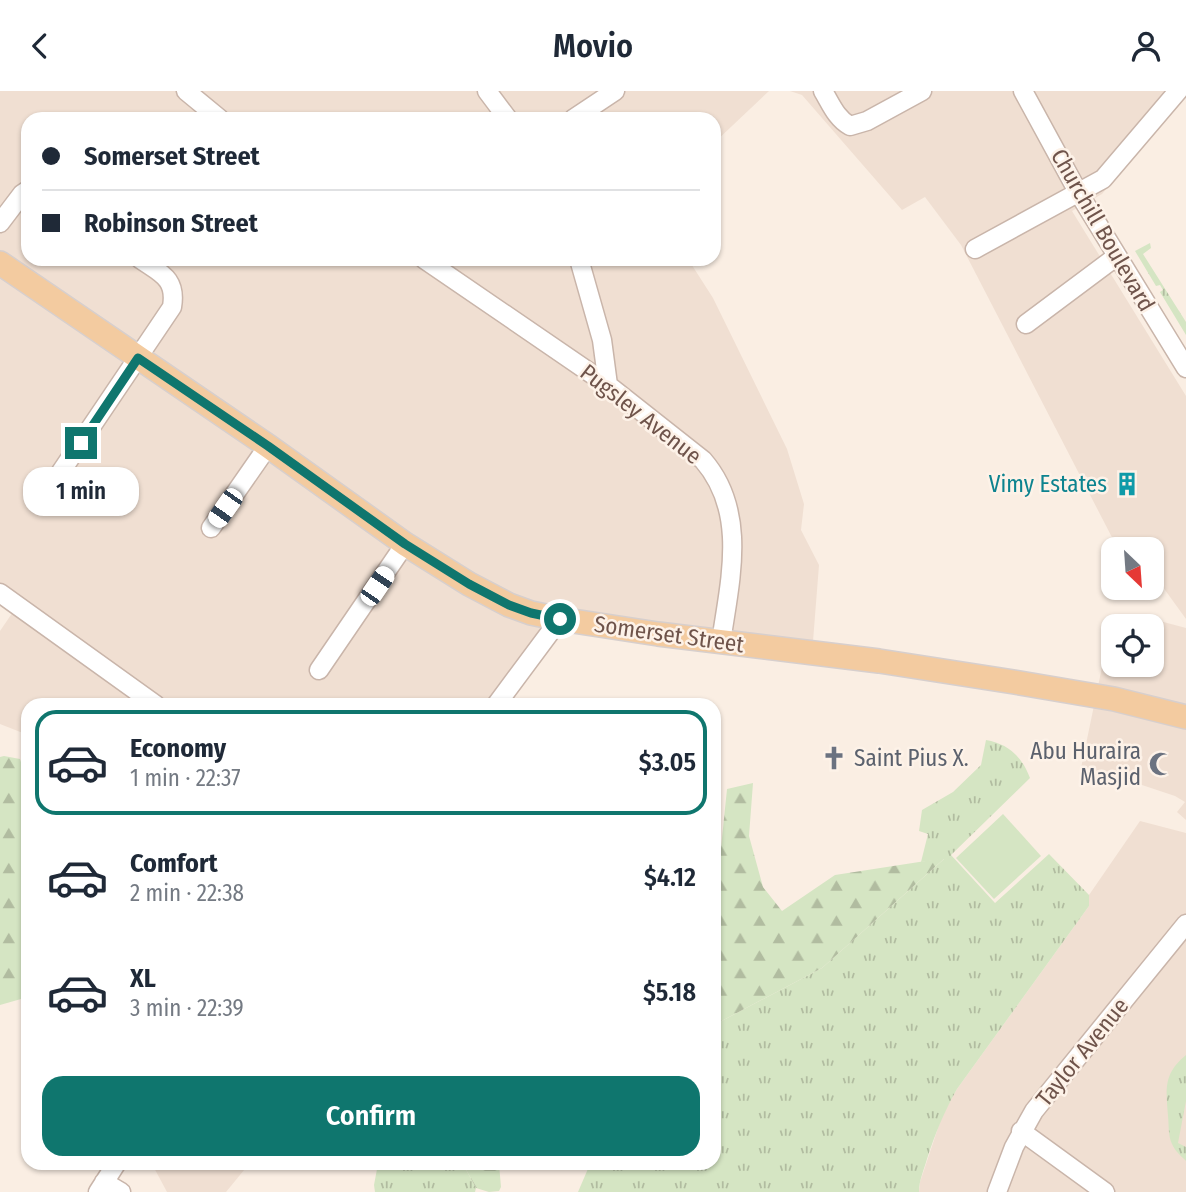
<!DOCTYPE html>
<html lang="en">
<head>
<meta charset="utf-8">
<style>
	body { margin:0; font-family:"Fira Sans Condensed",sans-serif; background:#f6f6f7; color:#1f2937; height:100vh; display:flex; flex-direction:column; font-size:26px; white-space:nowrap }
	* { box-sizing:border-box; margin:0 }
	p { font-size:23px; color:#747a83 }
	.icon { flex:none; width:38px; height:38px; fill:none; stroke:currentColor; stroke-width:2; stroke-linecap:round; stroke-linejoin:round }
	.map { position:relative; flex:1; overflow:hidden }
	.sheet { position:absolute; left:21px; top:607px; width:700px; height:472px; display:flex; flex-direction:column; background:#fff; border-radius:21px; box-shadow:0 2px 5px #0004 }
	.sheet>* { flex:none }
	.hud { position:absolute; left:21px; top:21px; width:700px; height:154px; border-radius:21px; box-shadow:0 2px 5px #0004; display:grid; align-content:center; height:154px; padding:0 21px; background:#fff }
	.needle { width:46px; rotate:155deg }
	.fabs { position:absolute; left:1101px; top:446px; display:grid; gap:14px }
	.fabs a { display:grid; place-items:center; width:63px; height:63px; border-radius:14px; background:#fff; box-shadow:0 2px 5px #0004; font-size:35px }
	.end { position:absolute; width:32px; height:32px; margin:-16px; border:9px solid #0f766e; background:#fff; box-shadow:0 0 0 4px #fff }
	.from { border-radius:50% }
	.bubble { position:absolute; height:49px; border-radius:21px; background:#fff; box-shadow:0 2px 5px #0004; font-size:23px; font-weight:600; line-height:49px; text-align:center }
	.car { position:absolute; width:21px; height:42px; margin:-21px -10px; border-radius:9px; box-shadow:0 0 5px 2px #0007; background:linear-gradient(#fff 24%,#345 0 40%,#fff 0 76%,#345 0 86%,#fff 0) }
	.hud b { display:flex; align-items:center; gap:24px; height:66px; font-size:26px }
	.hud b+b { border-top:2px solid #e0e1e3 }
	.hud i { width:18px; height:18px; background:#1f2937 }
	ul { padding:12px 0 0; list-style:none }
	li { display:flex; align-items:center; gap:21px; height:105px; margin:0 14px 10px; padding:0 7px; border:4px solid transparent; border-radius:21px }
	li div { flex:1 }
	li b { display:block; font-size:26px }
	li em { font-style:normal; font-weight:600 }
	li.active { border-color:#0f766e }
	li>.icon { width:63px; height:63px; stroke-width:1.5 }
	.action { display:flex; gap:14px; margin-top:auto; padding:14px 21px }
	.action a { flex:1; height:80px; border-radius:21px; background:#0f766e; color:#fff; font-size:28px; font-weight:600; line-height:80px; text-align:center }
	header { display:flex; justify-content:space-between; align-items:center; height:91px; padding:0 21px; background:#fff; font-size:32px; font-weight:600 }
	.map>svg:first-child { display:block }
	.residential { fill:#f0dfd2; fill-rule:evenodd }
	.grass { fill:url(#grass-tufts) }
	.forest { fill:url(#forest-firs) }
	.pitch { fill:#d5e5c3 }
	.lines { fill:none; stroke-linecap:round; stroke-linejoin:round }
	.minor-casing { stroke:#c9b5aa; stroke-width:21 }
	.major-casing { stroke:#d7cfcd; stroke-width:26 }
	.minor { stroke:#fff; stroke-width:18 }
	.major { stroke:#f3cba0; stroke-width:23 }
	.route { stroke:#0f766e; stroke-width:9 }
	.labels { text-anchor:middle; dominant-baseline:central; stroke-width:5; stroke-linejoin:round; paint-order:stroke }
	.street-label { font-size:23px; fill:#6f544b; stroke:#fdf2e8 }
	.culture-label { font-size:23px; fill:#0d838f; stroke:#fdf2e8; text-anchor:end }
	.worship-label { font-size:23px; fill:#5b616d; stroke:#fdf2e8; text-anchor:end }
</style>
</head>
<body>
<header><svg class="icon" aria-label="back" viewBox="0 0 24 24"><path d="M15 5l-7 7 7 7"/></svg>Movio<svg class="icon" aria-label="person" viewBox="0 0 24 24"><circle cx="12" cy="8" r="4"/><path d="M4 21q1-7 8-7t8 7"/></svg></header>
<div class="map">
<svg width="1186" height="1101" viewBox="0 0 1186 1101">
	<defs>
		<pattern id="grass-tufts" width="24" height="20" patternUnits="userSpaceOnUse" patternTransform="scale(1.75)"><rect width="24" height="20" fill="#d5e5c3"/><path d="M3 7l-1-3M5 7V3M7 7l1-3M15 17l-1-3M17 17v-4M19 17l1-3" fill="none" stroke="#b1bca0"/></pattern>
		<pattern id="forest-firs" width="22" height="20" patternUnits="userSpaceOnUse" patternTransform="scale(1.75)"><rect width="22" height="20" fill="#d5e5c3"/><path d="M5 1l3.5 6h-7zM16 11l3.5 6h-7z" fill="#b1bca0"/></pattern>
	</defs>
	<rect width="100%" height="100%" fill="#faeee3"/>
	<path class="residential" d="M0 0H769L714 52V28H28V168H688L713 207 787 358 804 413 801 439 819 474 812 563 560 528 496 614H28V644L0 633V540L17 515 0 502Z
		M790 0H1186V2L1102 103 1072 120 1186 305V528L1152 481V458H1118L961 154 925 106 902 119 802 4Z
		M1113 523 1150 530 1156 529 1186 537V729L1177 721 1185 711 1175 705 1136 692 1080 682ZM1113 536H1152V574H1113Z
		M1140 730 1186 742V1101H919L920 1091 942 1025 957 998 1089 815V804Z
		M152 1073H249L226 1101H167Z"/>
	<path class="grass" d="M1150 152 1151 157 1143 163 1186 231V244L1160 201 1163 199 1160 194 1156 195 1135 160Z
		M986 649C1009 653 1022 666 1030 687L951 764 995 812 1049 763 1089 804V815L957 998C944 1021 935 1043 927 1068 924 1079 919 1089 919 1101H578L590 1073H714V934L822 877 944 768 921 771 928 743 919 740 922 719 953 701 981 674Z
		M1186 964V1010L1178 1052 1186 1056V1070C1181 1065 1175 1060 1172 1053 1168 1045 1169 1034 1168 1025 1166 998 1163 983 1186 964Z
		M384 1073H463L476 1097 475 1101H375L374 1094 377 1078Z"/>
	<path class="forest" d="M4 665 20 668 28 692V906L0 914V666Z
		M753 692 749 745 763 796 782 820 835 784 945 767 822 877 714 934V760L721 757 727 698Z
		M463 1073H499L501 1096 499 1100 489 1101 476 1097Z"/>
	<path class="pitch" d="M1003 723 1041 765 994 808 956 767Z"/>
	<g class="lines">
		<g class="minor-casing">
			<path id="minor" d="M186 0 220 28
				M487 0 508 28
				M823 0C831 13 836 27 850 35L867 30 922 0
				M1023 0 1078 101 1186 277
				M573 28 615 0
				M0 132 22 103 28 99
				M975 158 1103 88 1178 0
				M424 168 608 294 703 369C748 421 730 489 721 551
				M579 168 602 249 608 294
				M1026 233 1117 165
				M52 394 172 216C177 187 160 182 140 168
				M211 437 268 355
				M0 502 156 614
				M319 579 405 453
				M496 614 560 528
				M1021 1040 1105 1101
				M104 1091 121 1101
				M98 1101 116 1073
				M997 1101 1014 1056 1034 1020 1186 833"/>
		</g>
		<g class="major-casing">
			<path id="major" d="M0 172 268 355 405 453 469 493 509 514 531 522 560 528 658 543 879 570 1014 591 1114 608 1186 626"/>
		</g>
		<use href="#minor" class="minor"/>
		<use href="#major" class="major"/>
	</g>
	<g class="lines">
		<path class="route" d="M81 352 138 267 268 355 405 453 469 493 509 514 531 522 560 528"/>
	</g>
	<defs>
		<g id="building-bare" transform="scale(1.89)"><path d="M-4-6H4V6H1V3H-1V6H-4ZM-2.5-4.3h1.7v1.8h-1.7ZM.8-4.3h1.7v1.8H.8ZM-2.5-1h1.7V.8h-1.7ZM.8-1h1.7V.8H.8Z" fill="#0f9aa8" stroke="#fdf2e8" stroke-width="2.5" paint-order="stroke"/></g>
		<g id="church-bare" transform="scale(1.89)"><path d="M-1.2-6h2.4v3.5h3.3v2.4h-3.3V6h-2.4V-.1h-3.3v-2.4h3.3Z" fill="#6b7280" stroke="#fdf2e8" stroke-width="2.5" paint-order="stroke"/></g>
		<g id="mosque-bare" transform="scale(1.89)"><path d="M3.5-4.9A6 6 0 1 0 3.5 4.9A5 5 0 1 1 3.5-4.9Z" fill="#6b7280" stroke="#fdf2e8" stroke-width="2.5" paint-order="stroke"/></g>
	</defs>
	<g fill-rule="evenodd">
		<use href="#building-bare" x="1127" y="393"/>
		<use href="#church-bare" x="834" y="667"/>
		<use href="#mosque-bare" x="1161" y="673"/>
	</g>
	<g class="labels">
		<g class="street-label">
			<text transform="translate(1103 139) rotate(60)">Churchill Boulevard</text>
			<text transform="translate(641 323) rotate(38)">Pugsley Avenue</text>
			<text transform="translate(669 543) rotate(8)">Somerset Street</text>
			<text transform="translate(1082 961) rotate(-51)">Taylor Avenue</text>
		</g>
		<g class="culture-label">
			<text x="1107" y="393">Vimy Estates</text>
		</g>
		<g class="worship-label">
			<text x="1141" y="660">Abu Huraira<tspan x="1141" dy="26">Masjid</tspan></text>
			<text x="854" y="667" text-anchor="start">Saint Pius X.</text>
		</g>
	</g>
</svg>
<div class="fabs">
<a><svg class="needle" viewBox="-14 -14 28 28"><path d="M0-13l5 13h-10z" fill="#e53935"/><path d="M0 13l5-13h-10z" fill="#747a83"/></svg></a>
<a><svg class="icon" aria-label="locate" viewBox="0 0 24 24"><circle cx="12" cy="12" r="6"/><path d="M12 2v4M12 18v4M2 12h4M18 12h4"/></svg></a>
</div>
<i class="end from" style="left:560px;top:528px"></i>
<i class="end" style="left:81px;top:352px"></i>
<div class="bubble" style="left:23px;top:376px;width:116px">1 min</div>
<i class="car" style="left:225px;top:417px;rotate:215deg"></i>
<i class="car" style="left:377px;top:495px;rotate:34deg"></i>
<div class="hud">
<b><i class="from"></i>Somerset Street</b>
<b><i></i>Robinson Street</b>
</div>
<section class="sheet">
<ul>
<li class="active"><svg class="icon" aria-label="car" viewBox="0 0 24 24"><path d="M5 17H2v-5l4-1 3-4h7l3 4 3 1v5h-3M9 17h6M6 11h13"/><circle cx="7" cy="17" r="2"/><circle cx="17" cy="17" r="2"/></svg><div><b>Economy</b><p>1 min · 22:37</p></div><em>$3.05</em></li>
<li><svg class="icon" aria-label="car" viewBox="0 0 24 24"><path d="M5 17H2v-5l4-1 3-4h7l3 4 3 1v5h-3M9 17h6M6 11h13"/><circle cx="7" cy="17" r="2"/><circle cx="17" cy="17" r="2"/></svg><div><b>Comfort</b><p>2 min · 22:38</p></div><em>$4.12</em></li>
<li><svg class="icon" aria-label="car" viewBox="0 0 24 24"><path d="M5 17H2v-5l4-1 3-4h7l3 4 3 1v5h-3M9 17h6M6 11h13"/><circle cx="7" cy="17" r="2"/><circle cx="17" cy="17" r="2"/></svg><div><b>XL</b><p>3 min · 22:39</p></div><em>$5.18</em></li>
</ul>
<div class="action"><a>Confirm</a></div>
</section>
</div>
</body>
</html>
